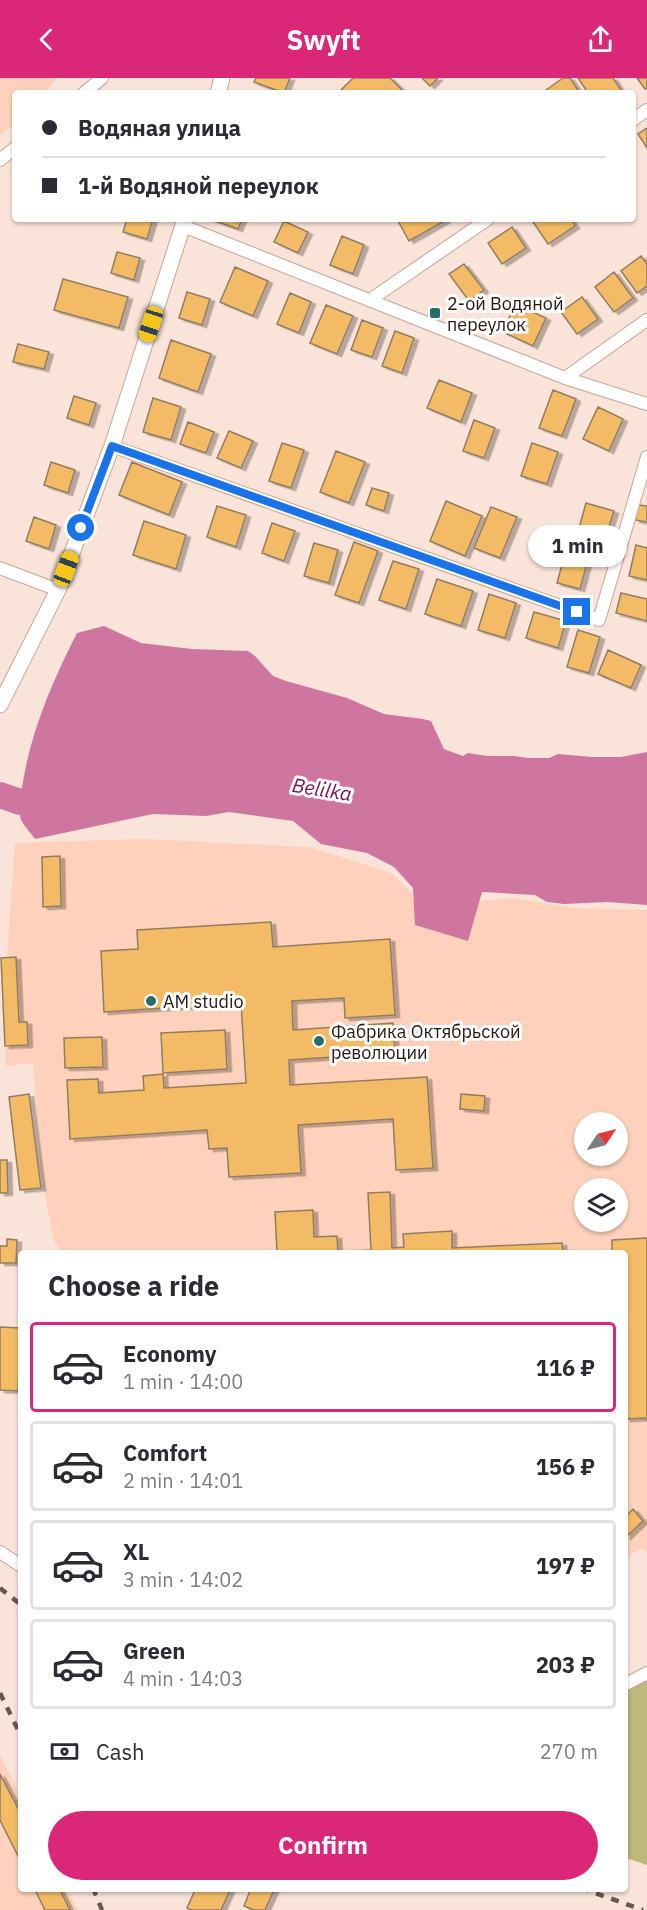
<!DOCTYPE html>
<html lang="en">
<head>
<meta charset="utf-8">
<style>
	body { margin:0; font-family:"IBM Plex Sans",sans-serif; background:#f7f7f7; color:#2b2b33; height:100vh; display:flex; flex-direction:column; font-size:22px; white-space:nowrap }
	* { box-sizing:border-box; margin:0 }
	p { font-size:20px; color:#7c7c81 }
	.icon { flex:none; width:33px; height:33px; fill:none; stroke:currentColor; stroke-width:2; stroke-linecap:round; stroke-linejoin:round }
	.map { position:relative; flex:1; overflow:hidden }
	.sheet { position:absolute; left:18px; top:1172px; width:610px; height:642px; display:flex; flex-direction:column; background:#fff; border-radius:6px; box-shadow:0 2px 4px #0004 }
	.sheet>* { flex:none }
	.top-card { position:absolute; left:12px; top:12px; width:624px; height:132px; border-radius:6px; box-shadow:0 2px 4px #0004; display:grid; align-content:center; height:132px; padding:0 30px; background:#fff }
	.needle { width:39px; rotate:55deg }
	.buttons { position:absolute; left:574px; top:1034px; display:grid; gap:12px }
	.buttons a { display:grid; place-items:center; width:54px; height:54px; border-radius:50%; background:#fff; box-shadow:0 2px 4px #0004; font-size:30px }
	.end { position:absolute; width:27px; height:27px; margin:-14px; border:8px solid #1a73e8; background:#fff; box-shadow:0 0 0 3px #fff }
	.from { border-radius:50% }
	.bubble { position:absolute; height:42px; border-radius:21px; background:#fff; box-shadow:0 2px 4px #0004; font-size:20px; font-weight:800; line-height:42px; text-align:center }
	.car { position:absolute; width:18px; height:36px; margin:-18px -9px; border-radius:8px; box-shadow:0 0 4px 2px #0007; background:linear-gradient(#f5c518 24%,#345 0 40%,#f5c518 0 76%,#345 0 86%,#f5c518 0) }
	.top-card b { display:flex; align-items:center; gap:21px; height:57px; font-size:22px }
	.top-card b+b { border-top:2px solid #e1e1e2 }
	.top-card i { width:15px; height:15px; background:#2b2b33 }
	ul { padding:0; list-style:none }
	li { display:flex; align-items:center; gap:18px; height:90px; margin:0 12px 9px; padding:0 18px; border:3px solid #e1e1e2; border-radius:6px }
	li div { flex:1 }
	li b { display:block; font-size:22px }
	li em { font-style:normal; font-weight:800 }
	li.selected { border-color:#db2777 }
	li>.icon { width:54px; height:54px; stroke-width:1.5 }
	h2 { padding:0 30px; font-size:27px; line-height:72px }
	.pay { display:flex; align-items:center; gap:15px; height:66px; padding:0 30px; font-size:22px }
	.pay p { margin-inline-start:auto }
	.button { display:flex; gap:12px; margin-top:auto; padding:12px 30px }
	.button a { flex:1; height:69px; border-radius:36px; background:#db2777; color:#fff; font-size:24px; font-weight:800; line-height:69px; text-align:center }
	header { display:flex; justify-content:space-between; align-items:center; height:78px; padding:0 30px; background:#db2777; color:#fff; font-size:27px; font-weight:800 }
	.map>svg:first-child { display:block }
	.built { fill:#fdd1bb; fill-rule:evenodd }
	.green { fill:#bdb87c }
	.water { fill:#ce76a0 }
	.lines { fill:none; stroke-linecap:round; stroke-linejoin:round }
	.river { stroke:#ce76a0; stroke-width:26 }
	.building { fill:#f3bb66; stroke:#927d61; stroke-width:1.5; filter:url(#shadow) }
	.minor-casing { stroke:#c8a594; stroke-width:14 }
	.tertiary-casing { stroke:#c8a594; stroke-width:17 }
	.minor { stroke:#fff; stroke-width:12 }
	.tertiary { stroke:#fff; stroke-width:15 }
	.rail { stroke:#66574f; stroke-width:4.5; stroke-dasharray:8 8; stroke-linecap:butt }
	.route { stroke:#1a73e8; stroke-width:8 }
	.poi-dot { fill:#26706b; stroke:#fff; stroke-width:2 }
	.labels { text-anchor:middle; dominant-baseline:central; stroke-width:6; stroke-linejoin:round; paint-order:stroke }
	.poi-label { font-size:18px; fill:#241811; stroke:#fff; text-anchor:start }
	.water-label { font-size:20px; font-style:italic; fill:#7d1150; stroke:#fff }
</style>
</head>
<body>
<header><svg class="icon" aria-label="back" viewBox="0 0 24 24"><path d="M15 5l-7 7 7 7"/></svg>Swyft<svg class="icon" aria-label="share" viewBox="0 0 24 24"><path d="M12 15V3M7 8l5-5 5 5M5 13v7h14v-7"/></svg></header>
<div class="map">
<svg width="647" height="1832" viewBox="0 0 647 1832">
	<defs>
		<filter id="shadow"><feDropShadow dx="4.5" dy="2.5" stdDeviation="0" flood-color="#0004"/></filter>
	</defs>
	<rect width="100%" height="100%" fill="#fae3d8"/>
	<path class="built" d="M0 0H57L45 15H15V46L0 57Z
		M143 761 310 769 391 795 411 814 474 824 512 820 572 830 647 832V1474L642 1470 626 1479V1174H62L54 1163 41 1097 33 985 6 988 1 880 7 879 15 765ZM585 1044H618V1077H585ZM585 1110H618V1143H585Z
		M0 1677 21 1719V1810L67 1811 78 1832H0Z"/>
	<path class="green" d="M647 1599V1787L626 1780V1609Z"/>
	<path class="water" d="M104 548 141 565 192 571 248 573 255 578 273 598 286 603 347 620 384 636 423 641 431 643 444 671 463 678 468 675 487 678H514L528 680H549L558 676 592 679H621L647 674V827L608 824 564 826 547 824 535 817 482 814 468 863 415 847 413 810 394 789 367 775 321 766 293 743 229 734 206 738 153 736 35 761C31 755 24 748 21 742 18 733 20 720 22 710 30 655 52 604 77 555Z"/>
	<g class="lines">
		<path class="river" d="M0 717 20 724 54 715"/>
	</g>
	<path class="building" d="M256 0H290L284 15 254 4Z
		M353 0H390L405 15H341L339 14Z
		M422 0H438L430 8Z
		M563 0H570L580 15H542Z
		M578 0H613L623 15H588Z
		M637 0H647V10L645 11Z
		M647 50V70L638 56Z
		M127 141H153L147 161 123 154Z
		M210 141H242L238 151Z
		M397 141H445L446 142 409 163Z
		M531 141H571L575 148 548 166Z
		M284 143 308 154 298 175 274 164Z
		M512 149 526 170 502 186 488 165Z
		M342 158 364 167 353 196 330 187Z
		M117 174 140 180 134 202 111 195Z
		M641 178 647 186V208L637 215 621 193Z
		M464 186 484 212 469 223 449 196Z
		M235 189 268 203 253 238 220 224Z
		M614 194 633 220 614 234 595 209Z
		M63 201 128 219 119 250 54 232Z
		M187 214 210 221 202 247 179 240Z
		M290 215 311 224 299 255 277 246Z
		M582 219 598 241 577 256 561 234Z
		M515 226 546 240 533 268 503 254Z
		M326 227 353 238 337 276 310 265Z
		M362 242 383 250 372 279 351 272Z
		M395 253 414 260 402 295 382 288Z
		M171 262 211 276 198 314 159 300Z
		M18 266 49 274 44 291 13 284Z
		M439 302 472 315 461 344 427 330Z
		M553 312 576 321 562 358 539 350Z
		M74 318 96 325 89 347 67 340Z
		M153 320 181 329 171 362 143 354Z
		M598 329 623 341 609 373 583 361Z
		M474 342 495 350 484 380 463 373Z
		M188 344 214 354 206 375 180 366Z
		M229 353 253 363 241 390 217 380Z
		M282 365 304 372 291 410 269 403Z
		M532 365 558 374 547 406 521 398Z
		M336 373 365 384 349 425 320 414Z
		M51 384 75 392 68 415 44 407Z
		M132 384 182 404 169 437 119 417Z
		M372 410 389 415 384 433 366 427Z
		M446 423 482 438 465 478 430 463Z
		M586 425 614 433 606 458 579 450Z
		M638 427 647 428V444L635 442Z
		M217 428 246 437 236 469 207 459Z
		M491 429 517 439 500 480 474 470Z
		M34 439 56 447 49 471 26 463Z
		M144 443 186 457 176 491 133 477Z
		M272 445 295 453 284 483 262 475Z
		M354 464 378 473 359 525 335 517Z
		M314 465 338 472 329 505 304 498Z
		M636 467 647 470V502L629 498Z
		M566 472 589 478 580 511 557 505Z
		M393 483 419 491 406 531 379 522Z
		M437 501 473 513 461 548 425 536Z
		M621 515 647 521V543L616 535Z
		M489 516 516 525 505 560 478 552Z
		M534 534 566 543 558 570 526 560Z
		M578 552 600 559 589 595 567 589Z
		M608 572 641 587 631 610 598 596Z
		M60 778 61 828 43 829 42 779Z
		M271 844 273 869 390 861 395 937 345 940 344 920 292 923 293 952 393 945 395 975 289 982 290 1007 427 999 433 1090 396 1092 393 1041 298 1047 301 1095 229 1099 227 1070 209 1071 207 1052 70 1061 67 1002 98 1001 99 1015 144 1012 143 998 163 996 164 1010 246 1005 241 925 104 934 101 873 138 871 137 852Z
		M16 879 19 944H27L28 967 5 968 1 880Z
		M225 952 227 991 163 995 161 955Z
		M102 959 103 989 65 990 64 960Z
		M29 1016 41 1110 20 1112 9 1019Z
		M461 1016 485 1018 484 1033 460 1031Z
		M0 1082H7L8 1115H0Z
		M390 1114 392 1170 404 1169 403 1156 452 1153V1170L562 1165 563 1174H277L275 1134 313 1132 314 1159 337 1158 338 1174 371 1172 368 1115Z
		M647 1160V1340L626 1341V1174H612V1162Z
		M7 1161 17 1162 16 1185H0V1168H7Z
		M0 1249 21 1250 18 1313 0 1312Z
		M633 1431 643 1443 626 1459V1438Z
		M0 1696 21 1736V1784L0 1742Z
		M34 1810H59L70 1832H45Z
		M196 1810H231L221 1832H191L187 1830Z
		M251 1810H275L265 1832H254L244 1828Z"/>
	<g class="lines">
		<g class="minor-casing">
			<path id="minor" d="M84 15 102 0
				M633 42 647 32
				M0 82 15 70
				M183 148 565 300 647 326
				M370 222 488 141
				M565 300 647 242
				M112 368 599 542 647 379
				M0 490 58 512
				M0 1474 21 1488
				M626 1606 647 1595"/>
		</g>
		<g class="tertiary-casing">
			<path id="tertiary" d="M218 15 222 0
				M0 627 58 512 112 368 185 141"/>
		</g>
		<use href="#minor" class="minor"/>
		<use href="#tertiary" class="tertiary"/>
		<path class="rail" d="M0 1510 21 1527
			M0 1615 21 1658
			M93 1810 102 1832
			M581 1810 643 1832"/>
	</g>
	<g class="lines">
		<path class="route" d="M81 450 112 368 577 534"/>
	</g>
	<g class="poi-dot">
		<rect x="429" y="229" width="12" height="12" rx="3"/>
		<circle cx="151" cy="923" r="6"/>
		<circle cx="319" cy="963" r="6"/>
	</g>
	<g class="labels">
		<g class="poi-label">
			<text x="447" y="225">2-ой Водяной<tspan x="447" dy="21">переулок</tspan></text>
			<text x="163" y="923">AM studio</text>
			<text x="331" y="953">Фабрика Октябрьской<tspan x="331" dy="21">революции</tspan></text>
		</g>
		<g class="water-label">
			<text transform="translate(322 711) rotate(9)">Belilka</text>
		</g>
	</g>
</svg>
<div class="buttons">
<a><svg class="needle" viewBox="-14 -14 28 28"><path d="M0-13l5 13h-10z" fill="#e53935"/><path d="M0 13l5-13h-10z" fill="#7c7c81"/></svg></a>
<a><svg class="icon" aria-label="layers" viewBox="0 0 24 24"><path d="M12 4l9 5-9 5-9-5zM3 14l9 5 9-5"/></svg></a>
</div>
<i class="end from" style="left:81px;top:450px"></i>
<i class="end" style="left:577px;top:534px"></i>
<div class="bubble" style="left:528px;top:447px;width:99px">1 min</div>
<i class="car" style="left:151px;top:246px;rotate:198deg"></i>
<i class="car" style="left:66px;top:491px;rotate:21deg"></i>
<div class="top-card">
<b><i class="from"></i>Водяная улица</b>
<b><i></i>1-й Водяной переулок</b>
</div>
<section class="sheet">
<h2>Choose a ride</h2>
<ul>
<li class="selected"><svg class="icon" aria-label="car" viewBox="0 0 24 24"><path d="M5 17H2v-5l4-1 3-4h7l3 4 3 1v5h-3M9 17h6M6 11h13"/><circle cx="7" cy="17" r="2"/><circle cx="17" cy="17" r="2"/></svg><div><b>Economy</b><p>1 min · 14:00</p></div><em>116 ₽</em></li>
<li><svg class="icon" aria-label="car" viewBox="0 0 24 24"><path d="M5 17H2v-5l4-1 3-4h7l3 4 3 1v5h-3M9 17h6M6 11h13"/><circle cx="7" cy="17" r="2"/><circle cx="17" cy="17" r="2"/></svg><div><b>Comfort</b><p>2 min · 14:01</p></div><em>156 ₽</em></li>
<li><svg class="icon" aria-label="car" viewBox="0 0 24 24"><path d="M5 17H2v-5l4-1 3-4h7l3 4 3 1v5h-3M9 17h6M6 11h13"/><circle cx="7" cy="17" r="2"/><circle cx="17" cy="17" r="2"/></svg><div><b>XL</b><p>3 min · 14:02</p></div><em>197 ₽</em></li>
<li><svg class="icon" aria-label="car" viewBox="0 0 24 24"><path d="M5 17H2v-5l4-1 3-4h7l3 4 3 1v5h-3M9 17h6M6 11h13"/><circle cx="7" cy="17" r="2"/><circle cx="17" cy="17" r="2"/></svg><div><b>Green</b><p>4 min · 14:03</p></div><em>203 ₽</em></li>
</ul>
<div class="pay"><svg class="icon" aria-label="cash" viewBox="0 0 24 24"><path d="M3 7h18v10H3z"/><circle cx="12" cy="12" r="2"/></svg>Cash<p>270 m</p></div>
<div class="button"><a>Confirm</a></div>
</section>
</div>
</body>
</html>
